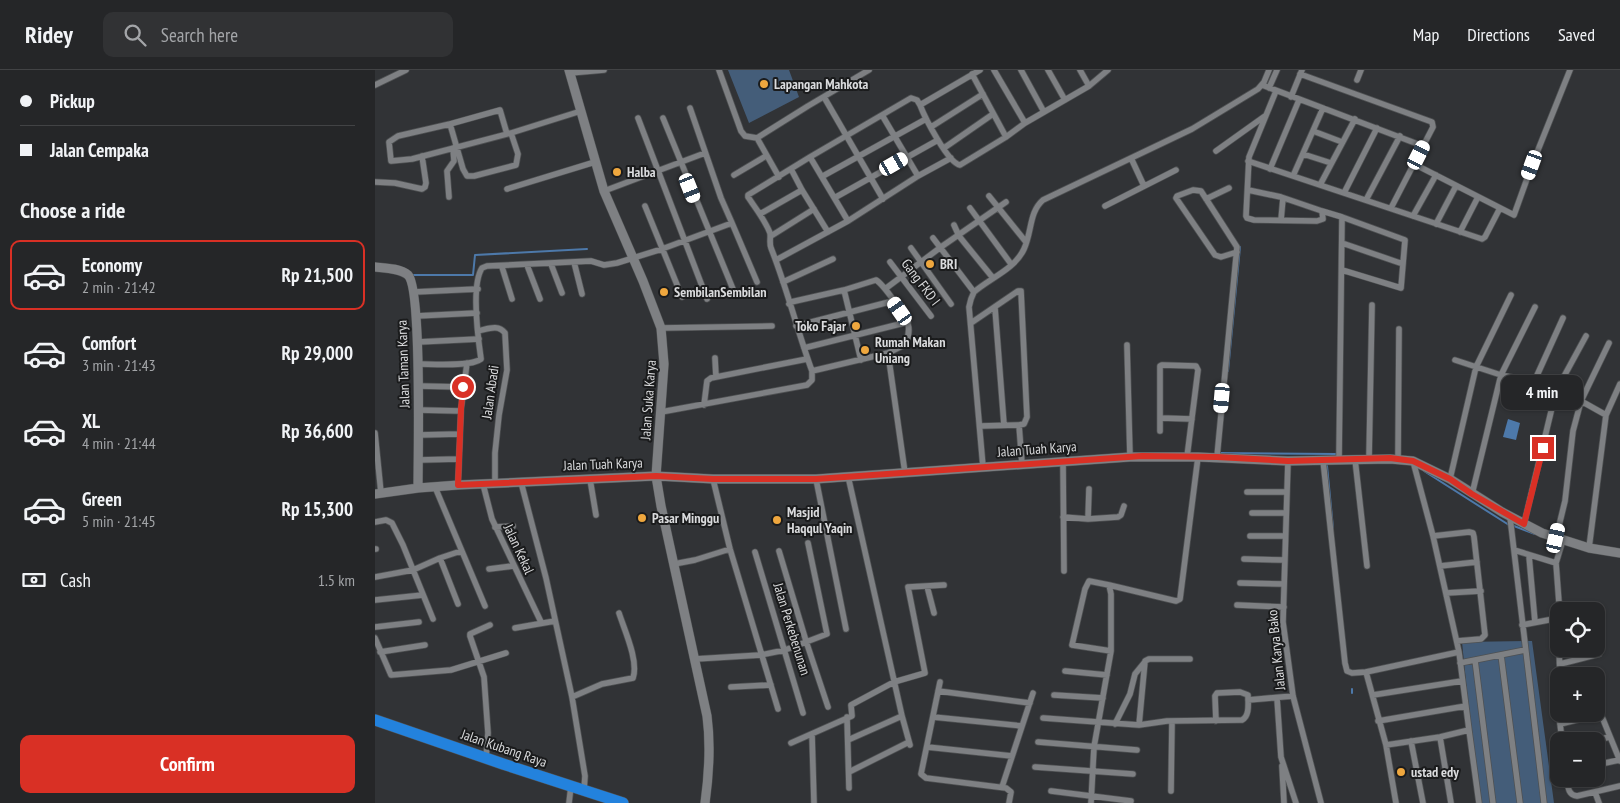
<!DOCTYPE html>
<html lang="en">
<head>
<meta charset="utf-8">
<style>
	body { margin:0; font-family:"PT Sans Narrow",sans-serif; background:#313234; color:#f1f3f6; height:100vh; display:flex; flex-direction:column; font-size:19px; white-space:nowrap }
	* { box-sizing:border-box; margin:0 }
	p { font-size:16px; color:#a3a5a8 }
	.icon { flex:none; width:28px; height:28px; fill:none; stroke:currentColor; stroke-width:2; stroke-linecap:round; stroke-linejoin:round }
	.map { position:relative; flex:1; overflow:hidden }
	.drawer { display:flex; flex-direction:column; background:#252628; width:375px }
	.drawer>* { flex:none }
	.guide { display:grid; align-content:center; height:110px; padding:0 20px; background:#252628 }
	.fabs { position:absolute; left:1175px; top:532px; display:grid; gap:10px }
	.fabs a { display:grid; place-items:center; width:55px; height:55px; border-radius:10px; background:#252628; box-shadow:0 1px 4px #0004,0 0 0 1px #424345; font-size:25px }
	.end { position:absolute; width:22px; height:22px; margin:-11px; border:6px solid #d93025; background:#fff; box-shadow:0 0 0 2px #fff }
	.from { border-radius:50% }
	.bubble { position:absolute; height:35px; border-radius:10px; background:#252628; box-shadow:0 1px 4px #0004,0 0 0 1px #424345; font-size:16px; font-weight:700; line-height:35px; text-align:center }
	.car { position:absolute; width:15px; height:30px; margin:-15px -8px; border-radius:6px; box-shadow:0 0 4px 1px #0007; background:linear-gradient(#fff 24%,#345 0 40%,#fff 0 76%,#345 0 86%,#fff 0) }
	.guide b { display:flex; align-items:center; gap:18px; height:48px; font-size:19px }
	.guide b+b { border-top:1px solid #424345 }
	.guide i { width:12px; height:12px; background:#f1f3f6 }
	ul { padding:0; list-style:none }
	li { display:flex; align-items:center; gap:15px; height:70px; margin:0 10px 8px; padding:0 10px; border:2px solid transparent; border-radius:10px }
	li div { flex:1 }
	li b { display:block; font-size:19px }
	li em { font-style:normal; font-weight:700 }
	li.current { border-color:#d93025 }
	li>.icon { width:45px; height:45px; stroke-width:1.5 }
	h2 { padding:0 20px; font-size:22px; line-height:60px }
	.pay { display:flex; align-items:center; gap:12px; height:55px; padding:0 20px; font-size:19px }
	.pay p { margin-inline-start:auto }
	.cta { display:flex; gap:10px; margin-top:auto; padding:10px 20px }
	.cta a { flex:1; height:58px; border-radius:10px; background:#d93025; color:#fff; font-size:20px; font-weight:700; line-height:58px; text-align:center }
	header { display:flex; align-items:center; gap:30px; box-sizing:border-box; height:70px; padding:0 25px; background:#252628; border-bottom:1px solid #424345 }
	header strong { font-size:24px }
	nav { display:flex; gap:28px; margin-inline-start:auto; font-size:18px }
	.search { width:350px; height:45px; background:#313234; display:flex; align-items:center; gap:12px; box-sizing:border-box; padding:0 18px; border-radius:10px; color:#a3a5a8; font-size:19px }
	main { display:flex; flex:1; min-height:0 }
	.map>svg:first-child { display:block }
	.green { fill:#445d79 }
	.water { fill:#4d79aa }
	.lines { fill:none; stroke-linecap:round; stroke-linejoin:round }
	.stream { stroke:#4d79aa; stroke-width:2 }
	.street-casing { stroke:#4f5153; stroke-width:7 }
	.secondary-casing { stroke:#4f5153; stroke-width:10 }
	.highway-casing { stroke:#4f5153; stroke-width:12 }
	.street { stroke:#7e8083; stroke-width:5.5 }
	.secondary { stroke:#7e8083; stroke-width:9 }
	.highway { stroke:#2382dd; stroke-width:11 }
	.route { stroke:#d93025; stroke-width:6 }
	.poi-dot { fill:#efa73e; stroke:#1a1b1c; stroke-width:2 }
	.labels { text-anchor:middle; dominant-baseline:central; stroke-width:4; stroke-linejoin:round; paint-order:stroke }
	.poi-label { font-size:14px; font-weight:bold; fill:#dadbdd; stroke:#1a1b1c; text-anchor:start }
	.street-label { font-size:14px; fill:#dadbdd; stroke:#1a1b1c }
</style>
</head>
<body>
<header>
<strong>Ridey</strong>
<div class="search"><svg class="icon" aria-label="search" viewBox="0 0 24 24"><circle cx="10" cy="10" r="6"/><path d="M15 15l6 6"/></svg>Search here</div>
<nav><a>Map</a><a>Directions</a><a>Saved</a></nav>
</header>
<main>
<section class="drawer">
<div class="guide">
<b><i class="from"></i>Pickup</b>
<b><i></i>Jalan Cempaka</b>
</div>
<h2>Choose a ride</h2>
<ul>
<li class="current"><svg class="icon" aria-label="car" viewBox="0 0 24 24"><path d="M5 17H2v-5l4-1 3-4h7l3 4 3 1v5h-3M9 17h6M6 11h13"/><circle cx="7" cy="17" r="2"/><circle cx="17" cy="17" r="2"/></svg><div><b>Economy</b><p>2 min · 21:42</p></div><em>Rp 21,500</em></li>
<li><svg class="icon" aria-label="car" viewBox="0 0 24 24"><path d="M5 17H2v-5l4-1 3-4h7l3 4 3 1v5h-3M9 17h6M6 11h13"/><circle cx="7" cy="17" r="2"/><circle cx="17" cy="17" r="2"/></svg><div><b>Comfort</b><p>3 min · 21:43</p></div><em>Rp 29,000</em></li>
<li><svg class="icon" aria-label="car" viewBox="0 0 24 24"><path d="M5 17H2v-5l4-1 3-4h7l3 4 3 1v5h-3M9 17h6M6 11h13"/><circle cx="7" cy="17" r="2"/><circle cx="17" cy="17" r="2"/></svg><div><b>XL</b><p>4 min · 21:44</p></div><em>Rp 36,600</em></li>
<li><svg class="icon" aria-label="car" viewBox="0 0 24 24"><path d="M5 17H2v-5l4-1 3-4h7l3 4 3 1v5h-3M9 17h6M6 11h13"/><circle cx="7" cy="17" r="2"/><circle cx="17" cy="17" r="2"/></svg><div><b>Green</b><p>5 min · 21:45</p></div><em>Rp 15,300</em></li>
</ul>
<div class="pay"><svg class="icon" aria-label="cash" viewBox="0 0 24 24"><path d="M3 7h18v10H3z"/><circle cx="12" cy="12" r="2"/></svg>Cash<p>1.5 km</p></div>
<div class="cta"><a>Confirm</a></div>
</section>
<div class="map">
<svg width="1245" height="733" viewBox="0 0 1245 733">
	<rect width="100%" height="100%" fill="#313336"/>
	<path class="green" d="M353 0H414L424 27 374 53Z
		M1157 571 1179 733H1103L1087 572Z"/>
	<path class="water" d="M1133 349 1145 353 1141 370 1128 367Z"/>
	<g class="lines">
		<path class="stream" d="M38 205H98L100 185 212 179
			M853 301 865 177
			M845 383 961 384
			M952 396 958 458
			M1049 401 1134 455
			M1139 456 1160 464
			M977 619V623"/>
		<g class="street-casing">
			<path id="street" d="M344 0 366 61 370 66 382 68 433 36 494 0
				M619 0 650 53
				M646 0 669 42
				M673 0 690 30
				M705 0 714 16
				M195 3 229 0
				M597 4 631 67
				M925 4 1057 52 1058 57 1016 138
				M982 10 986 0
				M0 15 31 0
				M887 15 1048 76
				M894 18 902 0
				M449 27 508 129
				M916 27 927 0
				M545 35C550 48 573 93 585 95L631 67 650 53 714 16 733 0
				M315 38 346 128 357 153
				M507 45 543 106
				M263 48 332 229
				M288 48 360 224
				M75 54 88 99 92 106H99L141 95 143 84 136 63
				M556 57 608 24
				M938 61 967 72
				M132 64 125 40 75 54 23 66 14 72 16 91 37 89 136 63 206 41
				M382 68 404 107
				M569 78 618 44
				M841 81 890 46
				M928 84 956 93
				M435 87 473 151
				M756 88 769 116
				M873 91 1107 169 1110 167 1125 138
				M1039 94 1139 145 1157 95 1195 0
				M416 99 427 120 453 162
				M895 99 924 30
				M359 105 391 86
				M448 106 551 49
				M918 106 948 38
				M0 112 20 113 47 119 50 117 51 113 47 86
				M945 115 980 49
				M132 119 220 92
				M873 120 906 127 947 141 948 149 942 151 879 150 872 148 871 146 874 87 901 21
				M229 121 330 83
				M969 123 1002 58
				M614 126 651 172
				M74 127 72 101 79 91 78 78
				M461 127 563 70
				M831 129 854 118
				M991 130 1025 66
				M270 136 307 227
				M730 136 801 100
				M595 138 636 194
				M947 141 967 147 964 389
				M385 144 427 120
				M1038 146 1061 105
				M906 150 908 128
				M1061 154 1081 116
				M579 155 584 166 618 208
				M1085 162 1103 127
				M396 166 439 139
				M558 168 599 222
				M967 173 1028 194
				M536 178 576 234
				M401 190 473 151 543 106 576 88
				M199 192 207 224
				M515 192 556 246
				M176 194 187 223
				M152 195 165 229
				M127 197 137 229
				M967 200 1026 218 1030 170 967 147
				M408 212 458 189
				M510 219 566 177 631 132
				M469 220 486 290
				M39 222 103 219
				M620 238 629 355
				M41 246 102 243
				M596 253 643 221H646L652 347 649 354 644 355 605 356
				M421 256 518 231
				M286 258 397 256
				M103 261C113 259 123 254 130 263L132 300 124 345 120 383V413
				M43 272 104 269
				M752 275 755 387
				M429 278 533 252
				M513 283 530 403
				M340 288 341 307
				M1080 290 1126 305 1159 312 1206 331 1231 345
				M44 294C57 294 96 297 106 289 103 268 96 215 107 198L112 196 216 191 229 195 242 193 287 179 357 153 382 212
				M437 301C422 260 412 218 396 178 394 172 396 168 395 163 390 150 381 139 373 127V125L435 87 536 28 542 30 545 35 605 0
				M1159 312 1188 248
				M43 316 88 317
				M329 335 332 311 336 308 432 289
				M43 340 86 341
				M286 342 432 315 437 310V301L513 283 531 274C533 267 535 261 533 254 531 246 508 214 501 210L469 220 416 232 414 234
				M785 348 817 349
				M644 355 647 394
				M785 361V296L787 295 821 296 823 300 812 387
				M0 363 6 423
				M43 365 85 364
				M842 387 862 177 826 121 818 120 802 126 801 128 840 185 846 187 862 182
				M980 389 992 496
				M994 389 997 235
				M1023 389 1024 259
				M43 390 84 389
				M948 390 970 593 972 601 977 603 991 602
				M688 391 689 501
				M913 391 908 552 918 626 946 733
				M608 397 594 237 596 229 599 222C615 208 640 199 649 179 657 162 654 142 668 130L817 59 883 19 889 12 894 0
				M215 409 221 445
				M338 409 355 479 403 639
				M441 409 471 559
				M1075 409 1101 297 1136 225
				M146 412 171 508 197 627 210 706 209 720
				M108 414 117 449 166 552
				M83 415 86 339 92 293
				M60 417 110 536
				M872 422H911
				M1097 424 1126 305 1160 237
				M877 443H911
				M688 447 713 449 714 419
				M1135 447 1169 733
				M713 449 743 447 746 445 749 436
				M0 452 11 450 17 453 28 475 58 549
				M1149 454 1181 321 1211 266
				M120 457 138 456
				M875 466H910
				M1058 466 1094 462 1098 463 1099 467 1110 565 1106 569 1082 571
				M1181 468 1190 431 1198 361 1206 331 1234 273
				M1214 478 1231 345 1245 314
				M0 479H1
				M1139 480 1181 493
				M404 481 431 571 453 637
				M380 482 428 643
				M1154 486 1160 552
				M65 488 83 534
				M869 489 910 490
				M299 494 320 490 355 479
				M1065 496 1102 492
				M114 499 138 496
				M0 507 38 500 65 488 86 481
				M865 513 909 514
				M734 515 801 531 805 529 823 387
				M552 516 559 543
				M1071 523 1106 521
				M0 530 48 525
				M862 535 909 537
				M1147 555 1184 548
				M1221 555H1224
				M0 557 44 552
				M140 558 180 551
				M0 568 16 605 76 600 131 583
				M1184 578V533L1181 493 1188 470
				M1184 579 1185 606
				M5 582 50 575
				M1126 585 1145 733
				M320 589 386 585 410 580 452 564 433 473
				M1100 590 1118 733
				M1085 593 1150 580
				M1185 594 1224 584
				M690 601 732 605
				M565 612 546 704 551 708 631 718 636 722 634 733
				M356 617 396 615
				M1184 618 1182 631 1184 643
				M563 621 655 633
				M679 625 728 628
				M998 625 1087 611
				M197 627 227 614 258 608C264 591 249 559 244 543
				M902 628 906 687 921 733
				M873 630 918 626
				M1221 632 1245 691
				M1184 644 1187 671
				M527 646 535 675
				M472 647 474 718
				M558 647 647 656
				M668 648 764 655 792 651 867 650C875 646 873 633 873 625L865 622 842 623 840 626 841 651
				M1003 651 1091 636
				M740 654 755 624 760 604 769 593
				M1185 654 1226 644
				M764 655 770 591 774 589H815
				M1094 660 1104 733
				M437 664 439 733
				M1065 667 1076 733
				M473 670 527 646 473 406
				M1036 671 1048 733
				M1216 671 1235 667
				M663 672 762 680
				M416 673 477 646 476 635 519 612 550 603 533 517 569 515
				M1011 675 1065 667 1094 660 1084 582 1058 466 1038 391
				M552 677 637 686
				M111 688 113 663 109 607 95 566V564L115 555
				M1221 695 1244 690
				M907 696 909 733
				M660 697 758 704
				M474 702 534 672
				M1192 709C1193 717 1193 725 1202 726L1245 716
				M627 717 658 623
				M676 721 756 731
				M796 721 797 651
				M1220 722 1224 733
				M194 733 196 716
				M716 733 719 677 736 581V524L734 515 714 511 710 519 697 575 736 581
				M1021 733 1011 675 991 602 1084 582"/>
		</g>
		<g class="secondary-casing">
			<path id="secondary" d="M194 0 229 121 268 211 286 258 289 294 281 406 286 436 332 646C336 676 334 704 330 733
				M0 197C10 198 25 198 33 205 47 219 43 388 43 418
				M0 424 43 418 83 415 281 406 338 409H441L755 387H823L913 391 1015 389 1038 391 1075 409 1127 442 1167 463 1214 478 1245 483"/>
		</g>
		<g class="highway-casing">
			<path id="highway" d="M0 650 128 694 248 733"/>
		</g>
		<use href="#street" class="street"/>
		<use href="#secondary" class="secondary"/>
		<use href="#highway" class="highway"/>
	</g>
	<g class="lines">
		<path class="route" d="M88 317 86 339 83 415 281 406 338 409H441L767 386 842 387 913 391 1015 388 1038 391 1075 409 1097 424 1149 454 1168 378"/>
	</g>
	<g class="poi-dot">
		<circle cx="389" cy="14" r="5"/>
		<circle cx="242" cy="102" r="5"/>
		<circle cx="555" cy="194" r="5"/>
		<circle cx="289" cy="222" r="5"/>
		<circle cx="481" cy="256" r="5"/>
		<circle cx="490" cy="280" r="5"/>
		<circle cx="267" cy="448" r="5"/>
		<circle cx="402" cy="450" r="5"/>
		<circle cx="1026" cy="702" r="5"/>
	</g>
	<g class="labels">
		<g class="poi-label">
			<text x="399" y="14">Lapangan Mahkota</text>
			<text x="252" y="102">Halba</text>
			<text x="565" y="194">BRI</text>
			<text x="299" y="222">SembilanSembilan</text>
			<text x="471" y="256" text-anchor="end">Toko Fajar</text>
			<text x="500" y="272">Rumah Makan<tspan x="500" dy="16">Uniang</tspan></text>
			<text x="412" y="442">Masjid<tspan x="412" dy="16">Haqqul Yaqin</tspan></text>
			<text x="277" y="448">Pasar Minggu</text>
			<text x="1036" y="702">ustad edy</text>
		</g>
		<g class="street-label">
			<text transform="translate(546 212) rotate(53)">Gang FKD I</text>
			<text transform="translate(28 294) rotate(-92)">Jalan Taman Karya</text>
			<text transform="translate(115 322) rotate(-82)">Jalan Abadi</text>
			<text transform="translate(273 330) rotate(-86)">Jalan Suka Karya</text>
			<text transform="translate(662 379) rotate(-4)">Jalan Tuah Karya</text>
			<text transform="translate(228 394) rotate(-2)">Jalan Tuah Karya</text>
			<text transform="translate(144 479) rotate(65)">Jalan Kekal</text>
			<text transform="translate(417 559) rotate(73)">Jalan Perkebenunan</text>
			<text transform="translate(901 580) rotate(-96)">Jalan Karya Bako</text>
			<text transform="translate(129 678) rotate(19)">Jalan Kubang Raya</text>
		</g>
	</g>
</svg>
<div class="fabs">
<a><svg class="icon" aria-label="locate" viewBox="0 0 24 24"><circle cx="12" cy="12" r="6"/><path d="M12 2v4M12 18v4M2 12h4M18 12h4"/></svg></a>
<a>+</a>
<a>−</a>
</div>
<i class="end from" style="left:88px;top:317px"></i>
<i class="end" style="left:1168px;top:378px"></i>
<div class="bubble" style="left:1126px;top:305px;width:82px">4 min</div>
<i class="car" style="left:1044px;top:85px;rotate:27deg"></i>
<i class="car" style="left:519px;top:94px;rotate:60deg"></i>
<i class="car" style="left:1157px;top:95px;rotate:200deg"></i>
<i class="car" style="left:315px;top:118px;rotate:158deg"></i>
<i class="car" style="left:525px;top:241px;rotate:325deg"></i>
<i class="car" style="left:847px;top:328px;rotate:185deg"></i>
<i class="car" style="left:1181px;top:468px;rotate:13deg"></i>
</div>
</main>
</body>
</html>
